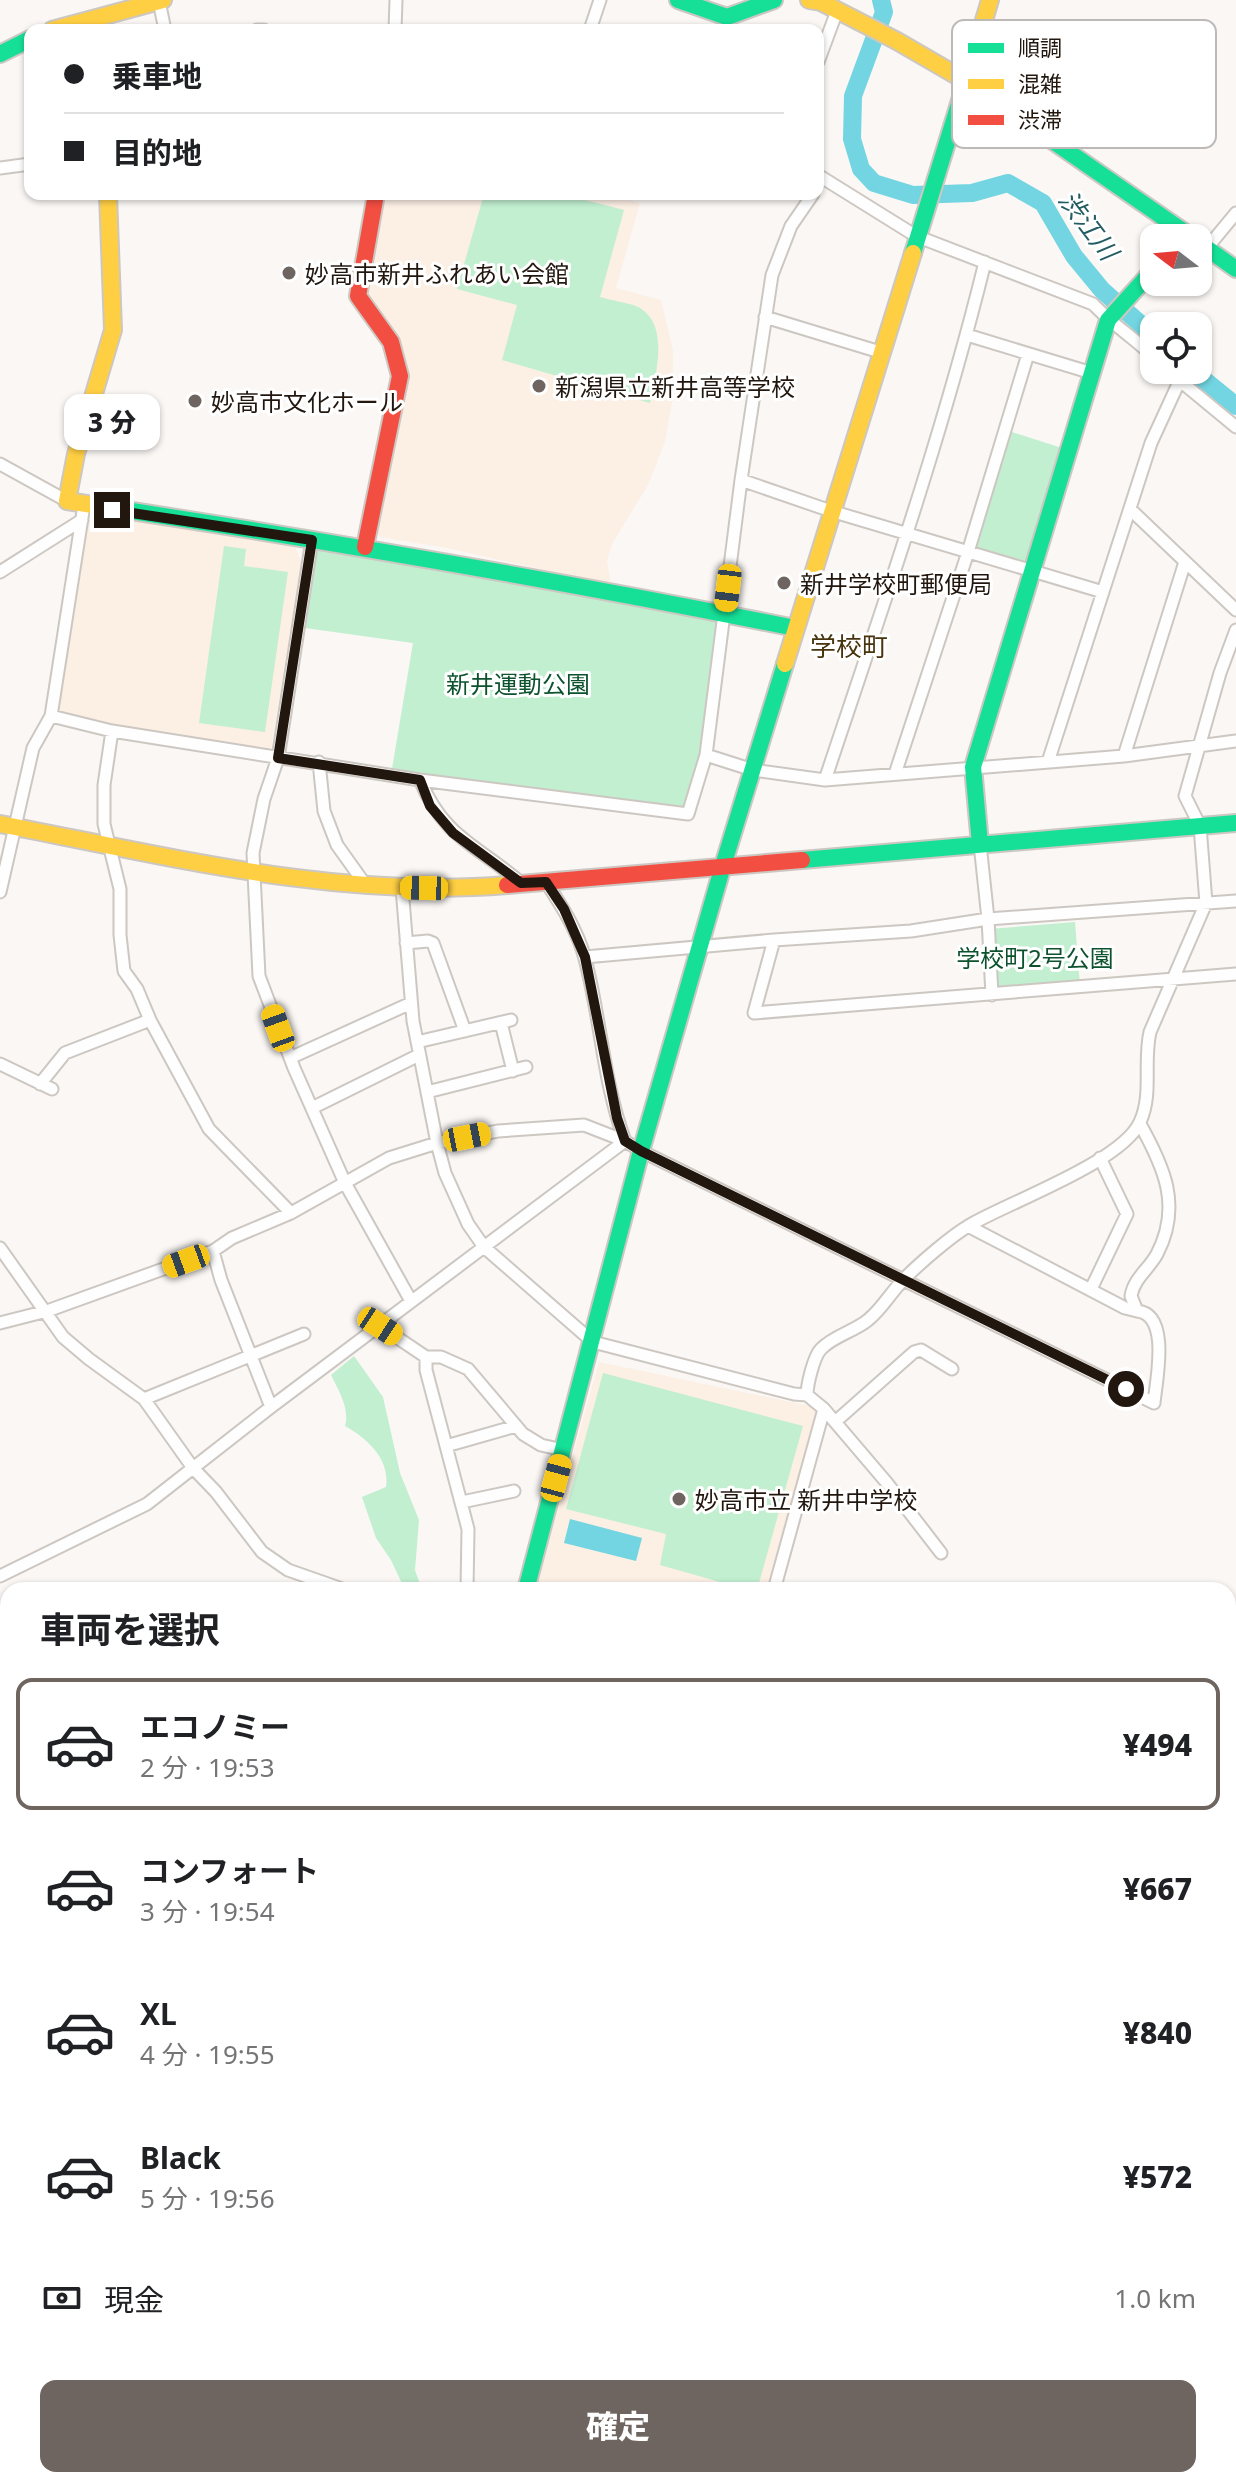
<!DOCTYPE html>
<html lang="ja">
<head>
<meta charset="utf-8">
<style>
	body { margin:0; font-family:"Noto Sans","Noto Sans JP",sans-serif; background:#f6f6f6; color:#202124; height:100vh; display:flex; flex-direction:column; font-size:30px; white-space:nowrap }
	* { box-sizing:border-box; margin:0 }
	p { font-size:26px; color:#757577 }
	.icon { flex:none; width:44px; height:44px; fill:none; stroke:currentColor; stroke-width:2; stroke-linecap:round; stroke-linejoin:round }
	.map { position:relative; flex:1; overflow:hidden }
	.side { position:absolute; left:0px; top:1582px; width:1236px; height:906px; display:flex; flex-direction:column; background:#fff; border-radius:24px 24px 0 0; box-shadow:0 2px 6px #0004 }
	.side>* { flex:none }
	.guide { position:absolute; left:24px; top:24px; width:800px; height:176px; border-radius:16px; box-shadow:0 2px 6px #0004; display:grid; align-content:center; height:176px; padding:0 40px; background:#fff }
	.needle { width:52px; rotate:286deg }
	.tools { position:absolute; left:1140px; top:224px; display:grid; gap:16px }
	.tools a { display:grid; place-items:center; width:72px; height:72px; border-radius:16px; background:#fff; box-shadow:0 2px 6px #0004; font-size:40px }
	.end { position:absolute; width:36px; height:36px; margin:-18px; border:10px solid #22170f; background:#fff; box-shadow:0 0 0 4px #fff }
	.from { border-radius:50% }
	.bubble { position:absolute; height:56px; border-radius:16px; background:#fff; box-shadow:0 2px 6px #0004; font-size:26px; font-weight:800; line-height:56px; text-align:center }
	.car { position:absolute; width:24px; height:48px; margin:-24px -12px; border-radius:10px; box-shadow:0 0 6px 2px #0007; background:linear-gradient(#f5c518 24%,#345 0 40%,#f5c518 0 76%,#345 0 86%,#f5c518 0) }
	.guide b { display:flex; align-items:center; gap:28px; height:76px; font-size:30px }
	.guide b+b { border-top:2px solid #e0e0e0 }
	.guide i { width:20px; height:20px; background:#202124 }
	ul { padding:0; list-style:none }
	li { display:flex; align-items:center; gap:24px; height:132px; margin:0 16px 12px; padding:0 24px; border:4px solid transparent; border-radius:16px }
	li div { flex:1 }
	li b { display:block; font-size:30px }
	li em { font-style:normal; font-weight:800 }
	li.selected { border-color:#6e6560 }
	li>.icon { width:72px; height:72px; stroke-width:1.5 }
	h2 { padding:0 40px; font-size:36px; line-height:96px }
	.pay { display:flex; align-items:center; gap:20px; height:88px; padding:0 40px; font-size:30px }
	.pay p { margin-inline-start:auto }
	.primary-button { display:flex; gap:16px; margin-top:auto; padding:16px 40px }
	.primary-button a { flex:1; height:92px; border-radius:16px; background:#6e6560; color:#fff; font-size:32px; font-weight:800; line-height:92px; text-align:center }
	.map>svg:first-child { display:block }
	.built { fill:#fcefe4 }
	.green { fill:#c1efd0 }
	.water { fill:#72d5e1 }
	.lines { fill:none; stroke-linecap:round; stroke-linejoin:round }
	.stream { stroke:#72d5e1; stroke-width:3 }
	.river { stroke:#72d5e1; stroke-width:18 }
	.street-casing { stroke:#cdc7c2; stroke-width:15 }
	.fast-casing { stroke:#cdc7c2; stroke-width:20 }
	.slow-casing { stroke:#cdc7c2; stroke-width:20 }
	.jam-casing { stroke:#cdc7c2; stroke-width:20 }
	.street { stroke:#fefefe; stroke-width:11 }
	.fast { stroke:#16e098; stroke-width:16 }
	.slow { stroke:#ffcf43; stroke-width:16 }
	.jam { stroke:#f24e42; stroke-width:16 }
	.route { stroke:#22170f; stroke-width:10 }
	.poi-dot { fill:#6e6560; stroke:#fff; stroke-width:3 }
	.labels { text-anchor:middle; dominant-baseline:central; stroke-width:6; stroke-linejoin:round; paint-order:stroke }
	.poi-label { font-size:24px; fill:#22170f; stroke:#fff; text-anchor:start }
	.park-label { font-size:24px; fill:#0d522e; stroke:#fff }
	.water-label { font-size:26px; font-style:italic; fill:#235c63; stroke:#fff }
	.neighbourhood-label { font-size:26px; fill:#47330d; stroke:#fff }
	.key { fill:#fff; stroke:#bdb9b7; stroke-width:2 }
	.key-label { font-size:22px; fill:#22170f }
</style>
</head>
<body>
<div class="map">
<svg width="1236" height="2487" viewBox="0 0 1236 2487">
	<rect width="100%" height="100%" fill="#faf7f5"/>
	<path class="built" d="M378 194H606L640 203 616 288 661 300 673 350V396L665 442 648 485 612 544 607 561 611 585 447 548 380 537 374 530 408 376 404 352 361 293Z
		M86 511 293 542 302 564 270 753 57 716 56 711Z
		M599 1362 824 1409 771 1590H535Z
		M659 2480H875L870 2487H662Z"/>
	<path class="green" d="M484 194H562L624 210 600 297C612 301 627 302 638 307 671 324 655 376 650 403L502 360 517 305 457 289Z
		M1009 431 1065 449 1031 566 974 549Z
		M312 540 725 615 706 755 688 814 391 775 413 643 298 627Z
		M224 546 246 549 244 566 288 572 265 732 199 723Z
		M1075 922 1080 985 994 992 989 929Z
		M354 1356 383 1397 400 1473 419 1520 415 1570 422 1590H405L391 1560 376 1538 362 1497 386 1487C390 1459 368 1439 345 1426 350 1409 339 1391 331 1375Z
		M603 1373 803 1426 757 1590H748L660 1565 666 1534 566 1509Z
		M1236 1605V2036L1228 2037V1620Z
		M880 2480H1154L1164 2487H875Z"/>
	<path class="water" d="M570 1519 642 1538 636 1561 564 1543Z
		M0 2163 8 2187V2459L7 2452 0 2443Z"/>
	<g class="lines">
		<path class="stream" d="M1228 1695 1236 1683"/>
		<path class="river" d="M881 0 884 12 853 96 852 139 861 169 874 183 913 195 972 193 1008 183 1043 203 1074 256 1102 290 1154 336
			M1192 370 1236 406"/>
		<g class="street-casing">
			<path id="street" d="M159 1 165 30
				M257 30H264
				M395 30 396 0
				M590 30 600 0
				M818 62 837 11
				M0 168 30 164
				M818 175 916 236 1093 304C1112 324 1134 338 1154 357
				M813 194 791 226 772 275 741 480 706 755 753 770 825 780 1124 756 1236 741
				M1207 248 1236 213
				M765 317 880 352
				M967 335 1092 373
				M1167 370 1236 427
				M0 464 67 501
				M741 480 831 511 1103 592
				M1130 509 1236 610
				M312 540 278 758 264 799 253 853 259 976 294 1068 345 1183 411 1301
				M0 572 82 520
				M51 716 112 731 420 780 688 814 706 755
				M112 731 104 785V824L120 889V935L124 971 137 989 150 1020 209 1129 291 1213
				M1124 756 1185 562
				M319 762 324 811 337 845 367 887
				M1048 762 1151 443 1179 382
				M895 774 968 552 1028 354
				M420 780C444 838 477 845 521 883
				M825 780C882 609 942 437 985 262
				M980 844 988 919 1236 901
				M546 882C561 905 578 931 585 959 601 1019 603 1082 625 1141
				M402 888 413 1021 437 1143 445 1173 468 1224 484 1247 593 1342 794 1394 807 1395 824 1409 887 1483 941 1553
				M0 892 33 748 51 716 84 505
				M774 940 754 1013 1236 974
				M406 943 428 941 433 943 465 1031
				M585 957 774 940 911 931 988 919 992 995
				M501 1023 513 1071
				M417 1042 511 1020
				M290 1058 411 1003
				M0 1064 52 1089
				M40 1084 65 1053 150 1020
				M427 1092 526 1067
				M312 1108 419 1055
				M968 1226 1125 1308 1137 1311
				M0 1248 63 1337 89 1359 144 1399 193 1468 216 1492 262 1552 288 1570 345 1590
				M213 1251 221 1280 271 1407
				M1091 1289 1127 1214 1100 1158
				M0 1323 47 1311 213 1251 232 1238 291 1213 389 1158 437 1143 498 1131 584 1125 625 1141 641 1151 1154 1403C1156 1381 1171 1314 1137 1311L1131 1296C1134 1278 1149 1269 1157 1254 1182 1206 1164 1167 1140 1124
				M380 1326 426 1357H441L468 1369 523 1434 541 1445 563 1450
				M426 1357V1370L468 1529 467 1590
				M807 1395C807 1384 814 1356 821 1349 833 1336 855 1331 868 1320 882 1309 891 1292 904 1279 920 1263 951 1236 970 1225 1009 1202 1122 1162 1140 1122 1153 1094 1143 1062 1150 1032L1206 903 1200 826 1185 796 1220 673 1236 630
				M144 1399 304 1334
				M835 1422 914 1352 921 1350 952 1369
				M446 1446 516 1426
				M462 1502 514 1491
				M0 1576 147 1504 271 1407 625 1141
				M774 1590 824 1409
				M0 1680 8 1677
				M1068 2480 1074 2487
				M943 2487 948 2480"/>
		</g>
		<g class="fast-casing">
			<path id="fast" d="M678 0 727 17 774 0
				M0 54 30 39
				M1198 242 1236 269
				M913 253 966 81 1193 238
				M93 505C328 541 562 581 795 628
				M980 844 973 767 1108 320 1154 269
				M802 860 1236 823
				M526 1590 641 1151 722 869 785 664
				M0 2295 8 2292
				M268 2480 271 2487"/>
		</g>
		<g class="slow-casing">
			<path id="slow" d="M809 0 821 2 897 41 966 81 990 0
				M52 30 163 0
				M93 505 67 501 76 454 113 330 108 194
				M785 664 913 253
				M0 824C167 856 335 899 507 885
				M0 1754 8 1776"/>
		</g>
		<g class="jam-casing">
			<path id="jam" d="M365 547 400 376 391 342 358 296 376 194
				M507 885 802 860
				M1175 2480 1185 2487"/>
		</g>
		<use href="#street" class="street"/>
		<use href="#fast" class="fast"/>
		<use href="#slow" class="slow"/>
		<use href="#jam" class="jam"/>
	</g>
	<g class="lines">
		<path class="route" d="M112 510 312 540 278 758 420 780 430 806 453 833 521 883 546 882 564 909 585 957 617 1118 625 1141 641 1151 1126 1389"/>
	</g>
	<g class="poi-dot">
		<circle cx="289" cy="273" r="8"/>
		<circle cx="539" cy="386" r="8"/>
		<circle cx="195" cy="401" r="8"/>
		<circle cx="784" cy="583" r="8"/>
		<circle cx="679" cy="1499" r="8"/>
	</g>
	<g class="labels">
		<g class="poi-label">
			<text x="305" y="273">妙高市新井ふれあい会館</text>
			<text x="555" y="386">新潟県立新井高等学校</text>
			<text x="211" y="401">妙高市文化ホール</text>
			<text x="800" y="583">新井学校町郵便局</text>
			<text x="695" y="1499">妙高市立 新井中学校</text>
		</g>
		<g class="park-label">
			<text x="518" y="683">新井運動公園</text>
			<text x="1035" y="957">学校町2号公園</text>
		</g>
		<g class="water-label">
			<text transform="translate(1089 225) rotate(53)">渋江川</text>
		</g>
		<g class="neighbourhood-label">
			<text x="849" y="646">学校町</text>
		</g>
	</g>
	<rect x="952" y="20" width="264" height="128" rx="12" class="key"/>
	<rect x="968" y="43" width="36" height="10" fill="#16e098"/>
	<rect x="968" y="79" width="36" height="10" fill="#ffcf43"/>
	<rect x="968" y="115" width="36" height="10" fill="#f24e42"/>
	<g class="key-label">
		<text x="1018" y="56">順調</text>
		<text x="1018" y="92">混雑</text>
		<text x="1018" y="128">渋滞</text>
	</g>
</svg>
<div class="tools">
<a><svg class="needle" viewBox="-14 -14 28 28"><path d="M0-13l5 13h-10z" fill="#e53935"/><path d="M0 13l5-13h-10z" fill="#757577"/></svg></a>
<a><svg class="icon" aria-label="locate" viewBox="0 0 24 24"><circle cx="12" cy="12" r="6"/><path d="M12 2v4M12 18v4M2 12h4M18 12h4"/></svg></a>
</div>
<i class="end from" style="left:1126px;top:1389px"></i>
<i class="end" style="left:112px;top:510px"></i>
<div class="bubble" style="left:64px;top:394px;width:96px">3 分</div>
<i class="car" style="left:728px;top:588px;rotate:187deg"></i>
<i class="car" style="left:424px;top:888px;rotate:271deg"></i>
<i class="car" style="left:278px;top:1028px;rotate:340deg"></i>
<i class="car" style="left:467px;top:1137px;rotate:79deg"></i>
<i class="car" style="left:186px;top:1261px;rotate:250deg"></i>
<i class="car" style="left:380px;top:1326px;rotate:123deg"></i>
<i class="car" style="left:556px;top:1478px;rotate:15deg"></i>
<div class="guide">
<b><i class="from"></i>乗車地</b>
<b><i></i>目的地</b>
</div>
<section class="side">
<h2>車両を選択</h2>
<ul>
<li class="selected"><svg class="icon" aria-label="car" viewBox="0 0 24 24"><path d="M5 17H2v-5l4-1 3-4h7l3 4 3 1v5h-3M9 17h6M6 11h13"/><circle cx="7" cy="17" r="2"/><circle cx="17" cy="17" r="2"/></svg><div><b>エコノミー</b><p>2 分 · 19:53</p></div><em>¥494</em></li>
<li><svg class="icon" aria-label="car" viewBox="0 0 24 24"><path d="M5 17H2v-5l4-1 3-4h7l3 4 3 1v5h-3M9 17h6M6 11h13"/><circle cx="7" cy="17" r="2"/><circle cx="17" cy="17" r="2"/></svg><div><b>コンフォート</b><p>3 分 · 19:54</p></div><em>¥667</em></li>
<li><svg class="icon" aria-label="car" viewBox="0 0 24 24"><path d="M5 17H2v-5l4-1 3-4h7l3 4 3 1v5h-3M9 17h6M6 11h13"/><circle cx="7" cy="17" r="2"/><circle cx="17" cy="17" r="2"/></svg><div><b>XL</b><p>4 分 · 19:55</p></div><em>¥840</em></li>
<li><svg class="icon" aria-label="car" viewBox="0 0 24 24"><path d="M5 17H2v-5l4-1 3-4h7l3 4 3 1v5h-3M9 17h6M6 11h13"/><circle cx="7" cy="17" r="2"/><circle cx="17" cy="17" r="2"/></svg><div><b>Black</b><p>5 分 · 19:56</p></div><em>¥572</em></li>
</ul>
<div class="pay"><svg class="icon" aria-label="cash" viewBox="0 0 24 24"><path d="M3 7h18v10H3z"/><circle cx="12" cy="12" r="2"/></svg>現金<p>1.0 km</p></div>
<div class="primary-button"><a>確定</a></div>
</section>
</div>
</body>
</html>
